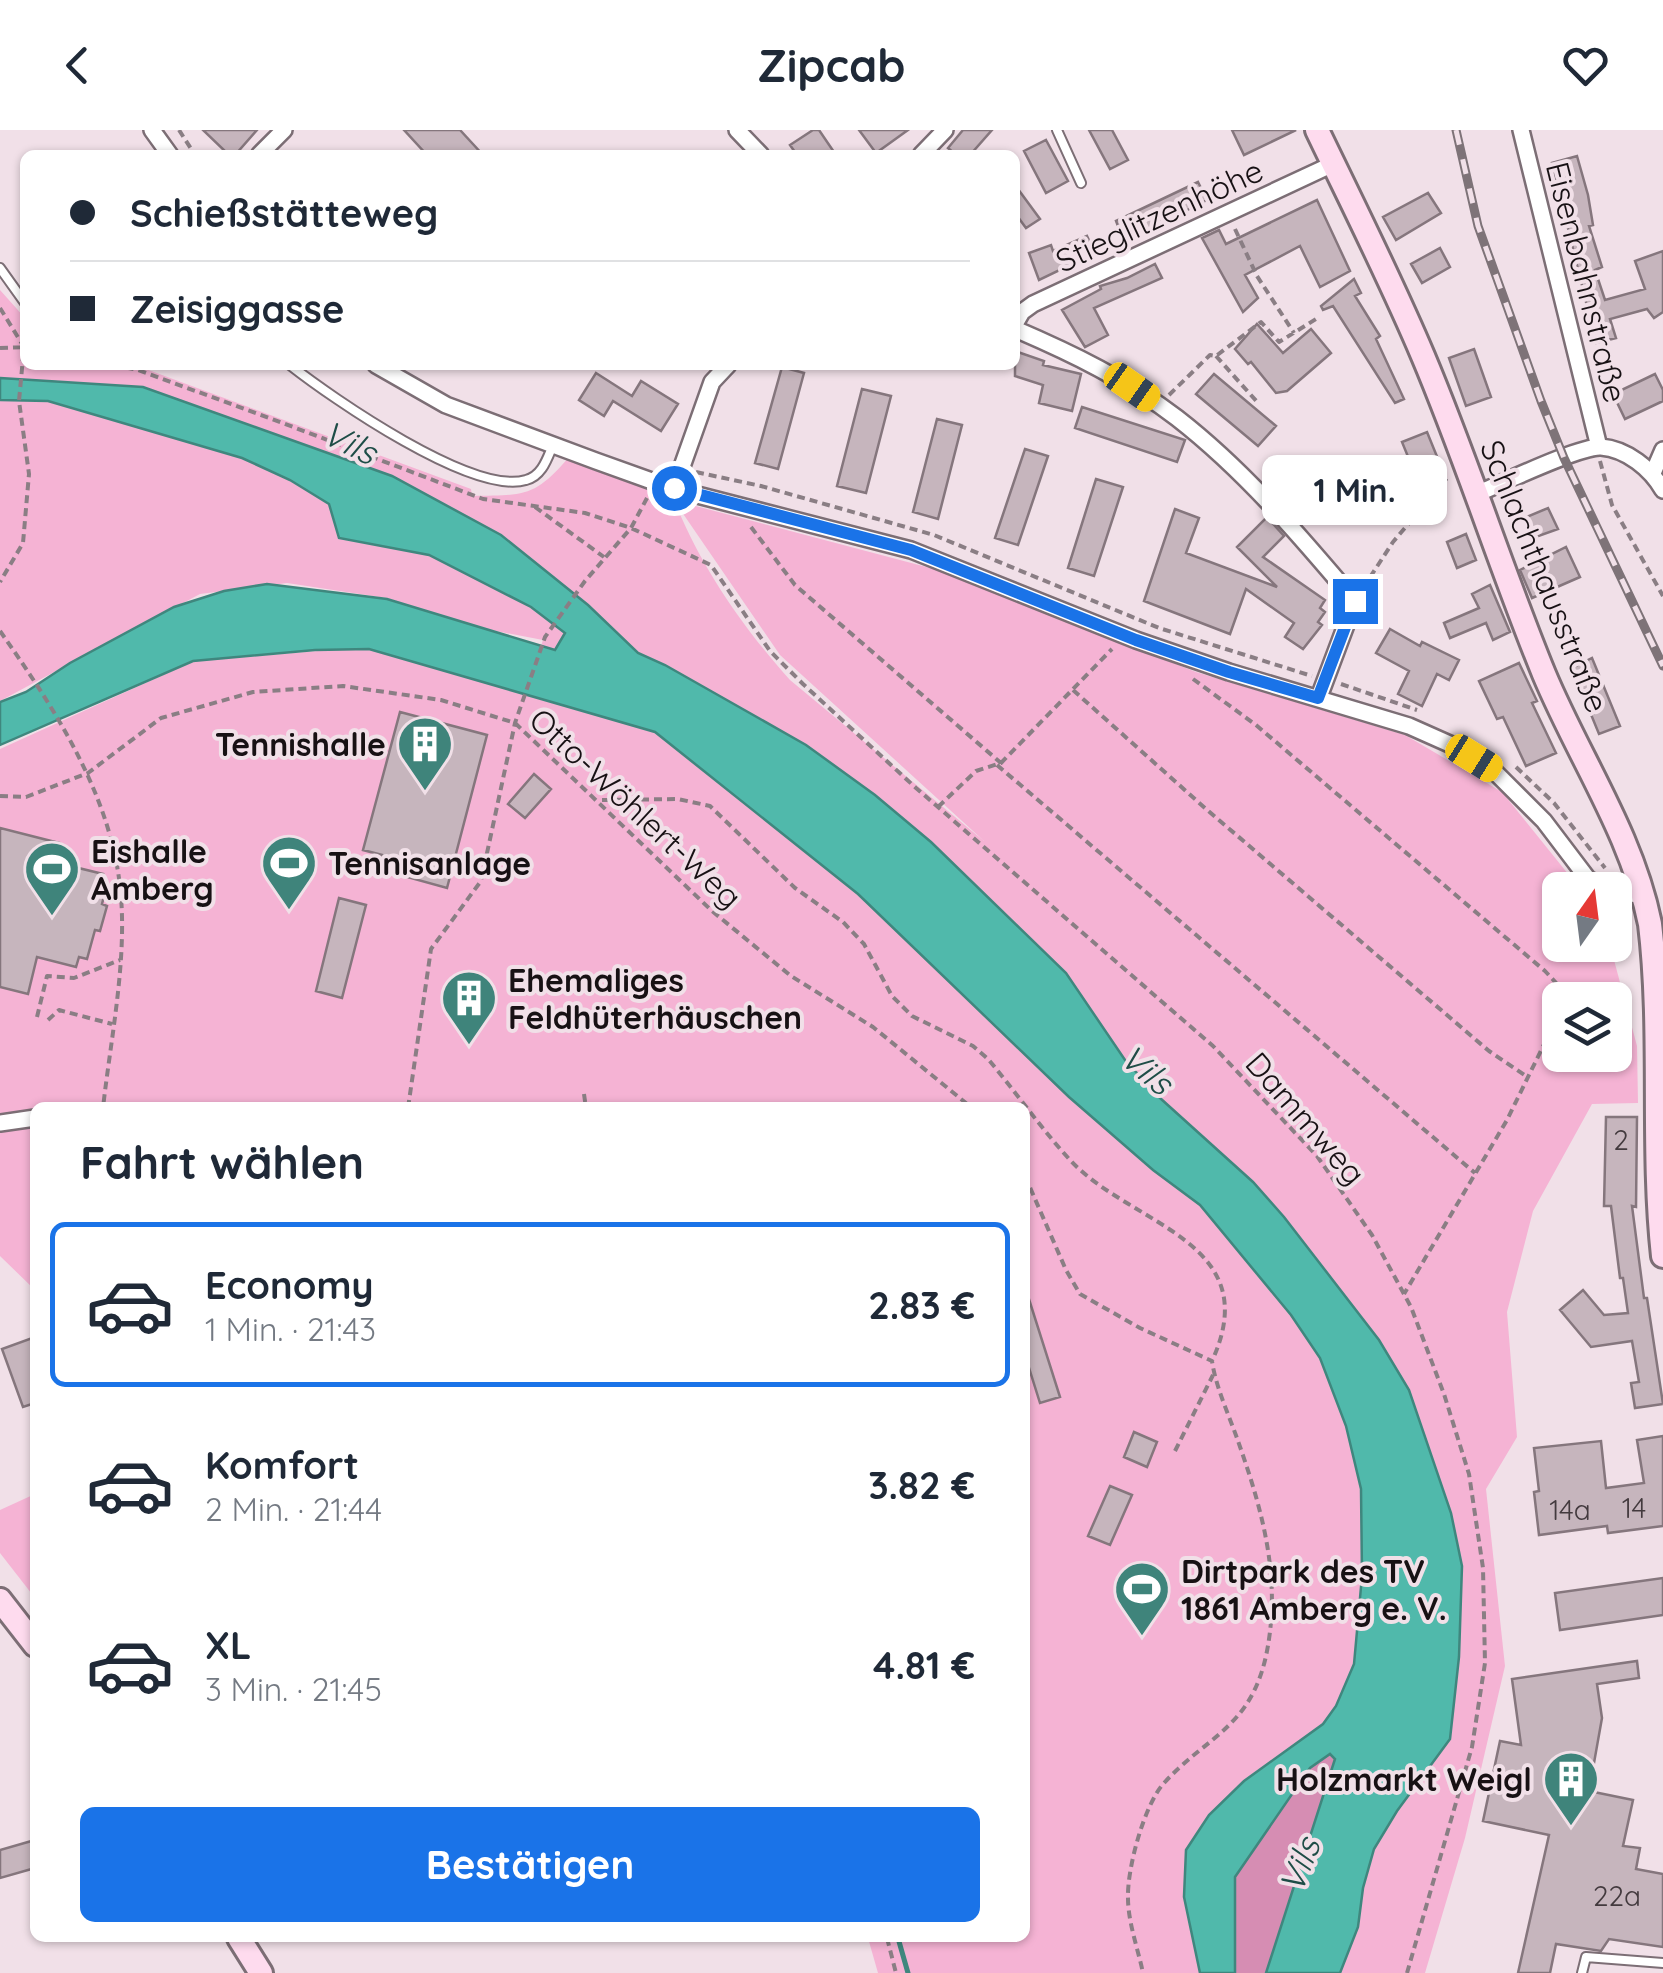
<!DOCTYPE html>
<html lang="de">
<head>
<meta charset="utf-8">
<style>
	body { margin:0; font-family:Quicksand,sans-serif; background:#f6f6f7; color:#1f2937; height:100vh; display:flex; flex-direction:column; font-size:38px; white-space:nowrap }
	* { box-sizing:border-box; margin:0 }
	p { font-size:32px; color:#747a83 }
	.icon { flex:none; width:55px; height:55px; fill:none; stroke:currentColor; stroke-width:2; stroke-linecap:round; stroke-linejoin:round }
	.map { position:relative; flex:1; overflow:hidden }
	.panel { position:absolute; left:30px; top:972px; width:1000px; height:840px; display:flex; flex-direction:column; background:#fff; border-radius:15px; box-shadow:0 2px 8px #0004 }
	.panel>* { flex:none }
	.banner { position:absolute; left:20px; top:20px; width:1000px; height:220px; border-radius:15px; box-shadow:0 2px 8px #0004; display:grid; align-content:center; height:220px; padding:0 50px; background:#fff }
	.needle { width:65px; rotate:14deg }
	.tools { position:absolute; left:1542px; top:742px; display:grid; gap:20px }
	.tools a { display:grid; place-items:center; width:90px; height:90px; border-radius:15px; background:#fff; box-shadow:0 2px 8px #0004; font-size:50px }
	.end { position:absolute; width:45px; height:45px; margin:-22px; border:12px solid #1a73e8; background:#fff; box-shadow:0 0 0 5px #fff }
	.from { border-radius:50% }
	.bubble { position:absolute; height:70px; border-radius:15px; background:#fff; box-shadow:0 2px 8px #0004; font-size:32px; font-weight:800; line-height:70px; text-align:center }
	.car { position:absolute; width:30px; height:60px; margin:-30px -15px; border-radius:12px; box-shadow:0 0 8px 2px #0007; background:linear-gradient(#f5c518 24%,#345 0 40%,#f5c518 0 76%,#345 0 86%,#f5c518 0) }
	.banner b { display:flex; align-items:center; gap:35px; height:95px; font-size:38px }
	.banner b+b { border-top:2px solid #e0e1e3 }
	.banner i { width:25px; height:25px; background:#1f2937 }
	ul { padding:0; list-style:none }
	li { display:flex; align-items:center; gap:30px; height:165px; margin:0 20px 15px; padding:0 30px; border:5px solid transparent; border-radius:15px }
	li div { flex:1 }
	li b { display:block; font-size:38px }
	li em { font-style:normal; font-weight:800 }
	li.selected { border-color:#1a73e8 }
	li>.icon { width:90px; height:90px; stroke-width:1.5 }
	h2 { padding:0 50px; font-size:45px; line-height:120px }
	.button { display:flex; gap:20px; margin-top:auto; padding:20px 50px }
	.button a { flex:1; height:115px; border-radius:15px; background:#1a73e8; color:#fff; font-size:40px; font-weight:800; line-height:115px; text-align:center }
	header { display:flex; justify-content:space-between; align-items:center; height:130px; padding:0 50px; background:#fff; font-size:45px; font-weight:800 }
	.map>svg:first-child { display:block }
	.green { fill:#f5b3d4; fill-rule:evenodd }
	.forest { fill:#d68db3 }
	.water { fill:#50b9ab; stroke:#3f877e; stroke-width:2.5 }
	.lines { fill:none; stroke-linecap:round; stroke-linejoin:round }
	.stream { stroke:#3f877e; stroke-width:5 }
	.building { fill:#c6b5bd; stroke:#85767d; stroke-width:2.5 }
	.service-casing { stroke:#7c6e75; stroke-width:12 }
	.minor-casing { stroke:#7c6e75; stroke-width:20 }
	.secondary-casing { stroke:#7c6e75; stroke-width:28 }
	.path { stroke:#8a7e84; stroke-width:4; stroke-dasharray:8 5; stroke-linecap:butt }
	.service { stroke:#fff; stroke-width:8 }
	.minor { stroke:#fff; stroke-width:15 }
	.secondary { stroke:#fedbee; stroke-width:22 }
	.rail-casing { stroke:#7e7378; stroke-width:9 }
	.rail { stroke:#f1e0e8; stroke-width:5; stroke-dasharray:15; stroke-linecap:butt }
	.route { stroke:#1a73e8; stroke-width:12 }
	.labels { text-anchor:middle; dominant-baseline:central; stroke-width:8; stroke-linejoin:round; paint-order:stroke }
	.number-label { font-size:28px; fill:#433a3e }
	.street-label { font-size:32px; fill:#171114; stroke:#f1e0e8 }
	.poi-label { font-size:32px; font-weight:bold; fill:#171114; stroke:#f1e0e8; text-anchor:start }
	.water-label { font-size:35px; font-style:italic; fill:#1e4d47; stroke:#f1e0e8 }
</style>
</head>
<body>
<header><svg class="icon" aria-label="back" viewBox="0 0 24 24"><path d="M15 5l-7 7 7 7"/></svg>Zipcab<svg class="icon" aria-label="heart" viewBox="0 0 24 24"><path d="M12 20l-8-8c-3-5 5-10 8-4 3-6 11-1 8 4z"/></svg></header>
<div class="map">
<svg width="1663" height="1843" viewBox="0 0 1663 1843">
	<rect width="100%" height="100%" fill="#f1e0e8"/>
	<path class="green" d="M0 160 25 188V235H135L471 359 472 366C524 365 534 368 569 327L673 370 934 439 1196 542 1405 605 1502 662 1581 760H1560V815H1610L1637 916 1638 973 1592 974 1533 1081 1507 1182 1517 1307 1486 1359 1505 1536 1465 1708 1425 1843H878L868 1808H1025V978H35V1160L0 1126V619L194 531 367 517 525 563 543 510 480 498 386 468 287 453 200 464 0 571ZM675 372 780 525 984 711 790 550C744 499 700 436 675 372ZM1560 870H1615V925H1560Z
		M35 1364V1468L0 1423V1380Z"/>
	<path class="forest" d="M1330 1624 1335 1629 1266 1843H1235L1234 1747 1310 1638Z"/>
	<path class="water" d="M0 248 143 257 392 346 501 405 588 475 638 523 665 535 806 615 875 665 931 712 1066 843 1125 930 1160 968 1253 1052 1284 1087 1379 1210 1409 1260 1451 1383 1462 1436 1459 1527 1450 1609 1397 1681 1374 1719 1363 1758 1358 1797 1340 1843H1266L1335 1629 1330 1624 1310 1638 1235 1747V1843H1200L1184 1767 1186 1720 1209 1685 1244 1651 1323 1594 1336 1576 1354 1534 1362 1446 1361 1359 1346 1296 1320 1228 1291 1185 1200 1075 1153 1040 1069 967 858 764 655 602 369 519 315 520 193 531 0 615V572L26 562 70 533 174 477 224 461 267 454 387 469 555 520 565 503 531 477 429 425 339 408 329 374 290 350 242 328 48 271 0 270Z"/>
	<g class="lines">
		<path class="stream" d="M898 1808 908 1843"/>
	</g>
	<path class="building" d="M203 0H257L235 25H229Z
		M404 0H460L483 25H427Z
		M813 0H819L836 25H797L790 15Z
		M859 0H908L876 23Z
		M963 0H992L970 25H956L948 18Z
		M1089 0H1112L1128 30 1110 39Z
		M1232 0H1296L1244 25Z
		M1046 10 1068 51 1046 63 1024 21Z
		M1577 26 1588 65 1593 95 1589 96 1602 137 1595 140 1605 170 1645 159 1635 131 1663 121V182L1654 188 1647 179 1610 189 1616 208 1596 213 1552 33Z
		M1198 52 1207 70 1124 112 1116 91Z
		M1015 55 1040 89 1026 98 1015 83Z
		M1428 63 1441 83 1396 110 1383 87Z
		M1317 70 1350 141 1320 157 1300 116 1245 145 1258 168 1243 182 1202 108 1219 100 1226 114Z
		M1087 106 1095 123 1039 150 1029 123 1051 115 1053 121Z
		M1440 118 1450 137 1422 153 1411 134Z
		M1155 134 1162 148 1094 178 1108 205 1085 217 1062 180 1101 159 1100 156 1127 148Z
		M1354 149 1361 163 1355 166 1380 206 1376 209 1404 269 1395 273 1333 176 1323 180 1321 176Z
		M1257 194 1283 223 1311 199 1331 223 1287 261 1276 263 1251 232 1248 234 1235 219Z
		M1474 219 1491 267 1466 276 1449 228Z
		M1015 221 1044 231 1043 235 1081 244 1072 281 1039 273 1043 255 1015 246Z
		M782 237 804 243 778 339 755 333Z
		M596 243 632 266 641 251 678 274 661 301 613 271 604 286 579 270Z
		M1214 244 1276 296 1258 316 1196 264Z
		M1655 244 1663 260V271L1625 289 1613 264Z
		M862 259 891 266 866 363 837 356Z
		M1082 277 1185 310 1177 332 1075 298Z
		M937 289 962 295 938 389 913 382Z
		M1427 302 1438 329 1413 339 1402 312Z
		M1025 319 1048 326 1018 415 995 408Z
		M1096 349 1123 357 1094 446 1068 438Z
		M1548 378 1558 399 1533 408 1524 388Z
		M1175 379 1199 388 1186 423 1277 457 1237 417 1267 387 1284 406 1263 427 1325 470 1320 478 1325 482 1318 492 1322 495 1303 519 1285 507 1294 493 1246 459 1230 504 1144 471Z
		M1466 404 1476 430 1457 438 1447 412Z
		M1566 417 1580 447 1532 468 1520 440Z
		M1490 455 1510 502 1493 510 1486 493 1450 508 1444 493 1479 478 1472 464Z
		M1390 499 1420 516 1422 512 1459 530 1449 550 1437 544 1422 576 1398 564 1409 541 1376 523Z
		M1592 528 1620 596 1599 604 1572 538Z
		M1519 533 1537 571 1532 573 1556 623 1526 636 1503 587 1497 589 1479 551Z
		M400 582 487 605 447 758 378 739 382 725 363 720Z
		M534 644 551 659 525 688 508 674Z
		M0 698 59 713 54 732 103 744 101 752 107 754 102 774 107 776 100 801 95 800 87 829 79 827 76 837 37 827 28 864 0 857Z
		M339 768 366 775 342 868 316 861Z
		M1606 987H1637L1636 1077 1632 1076 1644 1168H1647L1663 1274 1635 1278 1631 1253 1639 1252 1632 1211 1591 1217 1560 1180 1583 1160 1604 1185 1628 1183 1623 1148H1620L1611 1076H1604Z
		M1025 1166H1028L1060 1267 1040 1273 1025 1225Z
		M35 1207V1273L23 1277 2 1219Z
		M1134 1302 1157 1312 1147 1337 1124 1327Z
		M1663 1306V1396L1608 1403 1607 1396 1539 1405 1534 1362 1539 1361 1534 1318 1601 1311 1606 1358 1644 1353 1637 1310Z
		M1110 1356 1132 1365 1110 1415 1088 1406Z
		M1663 1448V1485L1560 1500 1555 1463Z
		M1637 1531 1639 1548 1597 1554 1602 1588 1589 1661 1633 1670 1623 1716 1640 1718 1636 1739 1663 1744V1817L1609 1809 1601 1821 1556 1814 1550 1843H1518L1549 1705 1483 1691 1500 1611 1521 1615 1512 1549Z
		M35 1710V1738L0 1748V1720Z"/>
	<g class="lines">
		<g class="service-casing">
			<path id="service" d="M1057 0 1081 53
				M0 138 25 173
				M290 235C332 268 473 366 526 350 542 346 547 329 553 315
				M1582 1843 1586 1827 1663 1833"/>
		</g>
		<g class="minor-casing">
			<path id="minor" d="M152 0 170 25
				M737 0 761 25
				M1521 0 1599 317
				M259 25 284 0
				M921 25 945 0
				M1015 194 1022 182 1033 174 1333 34
				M1015 199C1071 223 1129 251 1177 288 1244 340 1300 406 1355 471L1319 567
				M376 235 446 275 596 331 674 359 911 420 1136 510 1229 542 1409 596 1454 616 1494 641 1544 691 1588 749 1608 760
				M1653 343 1663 320
				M674 359 712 252 728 235
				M1476 364C1501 354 1579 316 1601 317 1627 319 1651 339 1663 360
				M1615 763 1643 765
				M0 993 35 988"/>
		</g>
		<g class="secondary-casing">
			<path id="secondary" d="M1317 0C1353 75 1391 150 1423 226 1467 330 1501 439 1544 544 1579 628 1632 704 1650 794 1663 903 1651 1016 1663 1126
				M0 1470 35 1515
				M239 1808 261 1843"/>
		</g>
		<path class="path" d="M179 0 195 25
			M1235 99 1257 146 1294 203
			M0 178 24 217 19 271 29 344 23 413 0 452
			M0 218 25 217
			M1216 226 1259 274
			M113 235 138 240 272 289 483 369 585 383 631 398 711 435 770 521 803 554 916 658 1213 916 1317 1026 1372 1105 1411 1177 1444 1264 1469 1344 1483 1438 1485 1533 1472 1617 1407 1843
			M1169 265 1210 225 1216 226 1261 192 1279 212 1316 189
			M1600 331 1612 375 1663 466
			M696 342 761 356 934 405 1159 498 1312 546
			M535 377 604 427
			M751 397 795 455 1001 633
			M1363 458 1393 412 1448 347
			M0 501C54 578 109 661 120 756 128 827 111 906 103 978
			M1193 549 1256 595 1545 841 1558 855V871L1552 898 1507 990 1404 1164
			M1341 554 1417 580
			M1073 560 1206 679 1489 921 1526 946
			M997 635 1475 1043
			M1516 637 1554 673 1605 738
			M0 666 26 667 88 643 161 588 253 562 343 556 441 570 515 593 712 781 791 846 873 897 972 978
			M602 670 678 669 710 676 795 758 843 792 864 814 892 866 912 886 973 916 988 929C1015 961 1043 1001 1071 1031 1132 1096 1267 1111 1212 1231
			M938 677 976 641 1001 633 1112 519
			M37 887 47 846 74 848 120 830
			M48 890 59 880 112 894
			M584 964 586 978
			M408 978 431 819 481 751 515 593 545 507 585 451 631 398 647 368
			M1025 1046 1066 1140 1080 1164 1140 1198 1212 1231C1216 1258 1229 1285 1238 1311 1263 1382 1282 1450 1266 1526 1250 1598 1207 1606 1164 1653 1144 1675 1127 1739 1128 1768 1128 1792 1138 1819 1143 1843
			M1175 1321 1213 1245
			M887 1808 896 1843"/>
		<use href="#service" class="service"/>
		<use href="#minor" class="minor"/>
		<use href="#secondary" class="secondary"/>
		<g class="rail-casing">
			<path id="rail" d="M1456 0 1478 96 1541 271 1564 328 1663 536"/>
		</g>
		<use href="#rail" class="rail"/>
	</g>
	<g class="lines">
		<path class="route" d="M674 358 911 420 1136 510 1229 542 1318 568 1355 471"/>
	</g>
	<defs>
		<g id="building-pin" transform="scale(2.875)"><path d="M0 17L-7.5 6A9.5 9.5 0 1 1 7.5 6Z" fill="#3f847b" stroke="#f1e0e8"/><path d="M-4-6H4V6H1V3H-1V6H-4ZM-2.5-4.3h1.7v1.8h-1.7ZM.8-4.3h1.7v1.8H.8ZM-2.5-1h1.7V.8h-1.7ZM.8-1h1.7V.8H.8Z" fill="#fff"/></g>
		<g id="stadium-pin" transform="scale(2.875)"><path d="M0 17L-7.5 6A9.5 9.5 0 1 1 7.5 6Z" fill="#3f847b" stroke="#f1e0e8"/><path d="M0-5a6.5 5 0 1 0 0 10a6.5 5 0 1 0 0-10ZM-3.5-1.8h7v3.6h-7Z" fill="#fff"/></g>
	</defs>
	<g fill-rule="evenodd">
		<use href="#building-pin" x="425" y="614"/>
		<use href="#stadium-pin" x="289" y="733"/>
		<use href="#stadium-pin" x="52" y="739"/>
		<use href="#building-pin" x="469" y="868"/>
		<use href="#stadium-pin" x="1142" y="1459"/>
		<use href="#building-pin" x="1571" y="1649"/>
	</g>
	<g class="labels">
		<g class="number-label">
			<text x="1621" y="1009">2</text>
			<text x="1634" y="1377">14</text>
			<text x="1570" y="1379">14a</text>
			<text x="1617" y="1765">22a</text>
		</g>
		<g class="street-label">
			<text transform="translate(1159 85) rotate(-25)">Stieglitzenhöhe</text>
			<text transform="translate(1587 152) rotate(76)">Eisenbahnstraße</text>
			<text transform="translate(1545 446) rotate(68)">Schlachthausstraße</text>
			<text transform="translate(636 678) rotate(43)">Otto-Wöhlert-Weg</text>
			<text transform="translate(1306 988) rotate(49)">Dammweg</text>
		</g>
		<g class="poi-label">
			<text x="386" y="614" text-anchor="end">Tennishalle</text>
			<text x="91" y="721">Eishalle<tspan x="91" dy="37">Amberg</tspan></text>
			<text x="328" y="733">Tennisanlage</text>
			<text x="508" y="850">Ehemaliges<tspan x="508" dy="37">Feldhüterhäuschen</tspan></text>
			<text x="1181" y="1441">Dirtpark des TV<tspan x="1181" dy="37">1861 Amberg e. V.</tspan></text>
			<text x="1532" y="1649" text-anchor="end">Holzmarkt Weigl</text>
		</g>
		<g class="water-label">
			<text transform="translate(350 312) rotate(26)">Vils</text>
			<text transform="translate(1147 939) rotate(40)">Vils</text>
			<text transform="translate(1299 1735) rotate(-69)">Vils</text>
		</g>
	</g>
</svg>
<div class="tools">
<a><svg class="needle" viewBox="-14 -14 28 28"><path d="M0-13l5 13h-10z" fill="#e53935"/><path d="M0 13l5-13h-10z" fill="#747a83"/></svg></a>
<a><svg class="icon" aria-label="layers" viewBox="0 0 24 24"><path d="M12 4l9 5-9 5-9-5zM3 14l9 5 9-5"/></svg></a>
</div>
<i class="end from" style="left:674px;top:358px"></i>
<i class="end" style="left:1355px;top:471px"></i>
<div class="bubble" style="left:1262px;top:325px;width:185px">1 Min.</div>
<i class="car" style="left:1132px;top:257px;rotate:125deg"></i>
<i class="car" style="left:1474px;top:628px;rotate:122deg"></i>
<div class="banner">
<b><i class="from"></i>Schießstätteweg</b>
<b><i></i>Zeisiggasse</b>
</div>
<section class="panel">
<h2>Fahrt wählen</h2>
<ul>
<li class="selected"><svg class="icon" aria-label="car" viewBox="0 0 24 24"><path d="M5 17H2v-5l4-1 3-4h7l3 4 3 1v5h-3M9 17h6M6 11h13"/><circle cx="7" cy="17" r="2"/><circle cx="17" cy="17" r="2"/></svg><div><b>Economy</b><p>1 Min. · 21:43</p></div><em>2.83 €</em></li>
<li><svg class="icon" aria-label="car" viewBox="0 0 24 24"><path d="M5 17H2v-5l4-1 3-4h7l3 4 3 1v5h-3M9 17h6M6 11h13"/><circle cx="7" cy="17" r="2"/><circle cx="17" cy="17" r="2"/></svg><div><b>Komfort</b><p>2 Min. · 21:44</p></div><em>3.82 €</em></li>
<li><svg class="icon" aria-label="car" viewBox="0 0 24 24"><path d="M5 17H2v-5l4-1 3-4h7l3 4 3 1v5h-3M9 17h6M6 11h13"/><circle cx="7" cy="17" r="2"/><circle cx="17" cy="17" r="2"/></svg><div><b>XL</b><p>3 Min. · 21:45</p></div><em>4.81 €</em></li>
</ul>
<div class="button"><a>Bestätigen</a></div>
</section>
</div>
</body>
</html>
